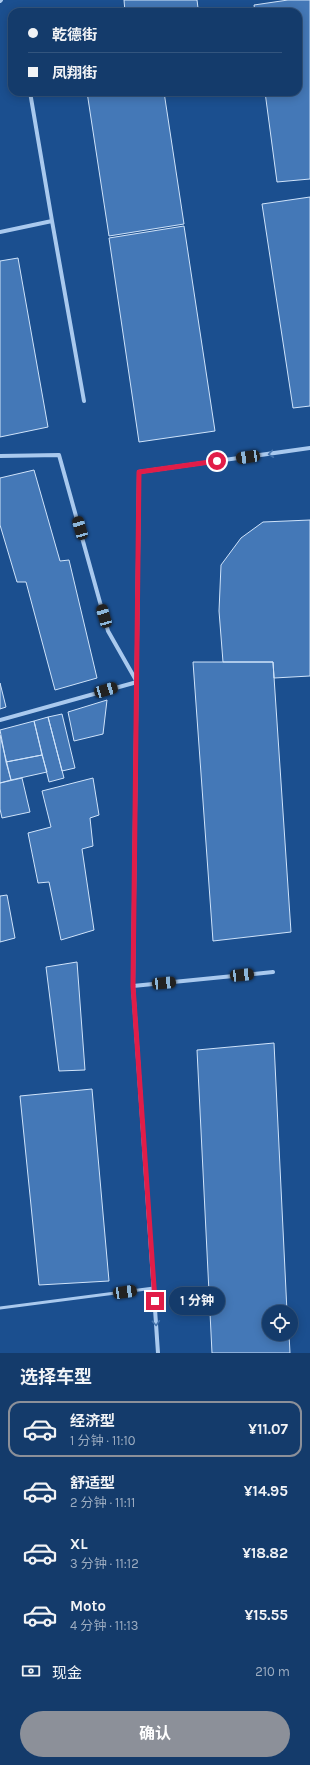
<!DOCTYPE html>
<html lang="zh">
<head>
<meta charset="utf-8">
<style>
	body { margin:0; font-family:Karla,"Noto Sans SC",sans-serif; background:#1d4271; color:#f1f3f6; height:100vh; display:flex; flex-direction:column; font-size:15px; white-space:nowrap }
	* { box-sizing:border-box; margin:0 }
	p { font-size:13px; color:#9dadc1 }
	.icon { flex:none; width:22px; height:22px; fill:none; stroke:currentColor; stroke-width:2; stroke-linecap:round; stroke-linejoin:round }
	.map { position:relative; height:1353px; overflow:hidden }
	.details { display:flex; flex-direction:column; background:#143b6b; flex:1 }
	.details>* { flex:none }
	.top-card { position:absolute; left:8px; top:8px; width:294px; height:88px; border-radius:12px; box-shadow:0 2px 10px #0003,0 0 0 1px #33557e; display:grid; align-content:center; height:88px; padding:0 20px; background:#143b6b }
	.controls { position:absolute; left:262px; top:1305px; display:grid; gap:8px }
	.controls a { display:grid; place-items:center; width:36px; height:36px; border-radius:50%; background:#143b6b; box-shadow:0 2px 10px #0003,0 0 0 1px #33557e; font-size:20px }
	.end { position:absolute; width:18px; height:18px; margin:-9px; border:5px solid #e11d48; background:#fff; box-shadow:0 0 0 2px #fff }
	.from { border-radius:50% }
	.bubble { position:absolute; height:28px; border-radius:14px; background:#143b6b; box-shadow:0 2px 10px #0003,0 0 0 1px #33557e; font-size:13px; font-weight:700; line-height:28px; text-align:center }
	.car { position:absolute; width:12px; height:24px; margin:-12px -6px; border-radius:5px; box-shadow:0 0 3px 1px #0007; background:linear-gradient(#222 24%,#8ab4d8 0 40%,#222 0 76%,#8ab4d8 0 86%,#222 0) }
	.top-card b { display:flex; align-items:center; gap:14px; height:38px; font-size:15px }
	.top-card b+b { border-top:1px solid #33557e }
	.top-card i { width:10px; height:10px; background:#f1f3f6 }
	ul { padding:0; list-style:none }
	li { display:flex; align-items:center; gap:12px; height:56px; margin:0 8px 6px; padding:0 12px; border:2px solid transparent; border-radius:12px }
	li div { flex:1 }
	li b { display:block; font-size:15px }
	li em { font-style:normal; font-weight:700 }
	li.selected { border-color:#8c9099 }
	li>.icon { width:36px; height:36px; stroke-width:1.5 }
	h2 { padding:0 20px; font-size:18px; line-height:48px }
	.pay { display:flex; align-items:center; gap:10px; height:44px; padding:0 20px; font-size:15px }
	.pay p { margin-inline-start:auto }
	.cta { display:flex; gap:8px; margin-top:auto; padding:8px 20px }
	.cta a { flex:1; height:46px; border-radius:24px; background:#8c9099; color:#fff; font-size:16px; font-weight:700; line-height:46px; text-align:center }
	.map>svg:first-child { display:block }
	.building { fill:#4478b7; stroke:#cfe3fa }
	.lines { fill:none; stroke-linecap:round; stroke-linejoin:round }
	.lane { stroke:#a9c9ee; stroke-width:3 }
	.street { stroke:#a9c9ee; stroke-width:4 }
	.oneway { stroke:#4674ac }
	.route { stroke:#e11d48; stroke-width:5 }
</style>
</head>
<body>
<div class="map">
<svg width="310" height="1353" viewBox="0 0 310 1353">
	<rect width="100%" height="100%" fill="#1b4f8f"/>
	<path class="building" d="M124 0H197L198 8 157 12H125Z
		M288 0H310V179L277 182 265 92H298V12H255L254 5Z
		M87 92H164L184 224 109 236Z
		M310 197V406L293 408 262 204Z
		M184 226 215 431 139 442 109 238Z
		M18 258 48 427 0 437V261Z
		M34 470 60 561 69 560 97 678 55 690 26 582H17L0 525V478Z
		M310 520V676L274 678 273 662H223L219 611 221 565 241 538 263 522Z
		M193 662H273L291 932 213 941Z
		M0 683 6 707 0 709Z
		M107 700 103 734 74 741 68 712Z
		M62 714 75 768 62 771 48 717Z
		M48 717 64 778 49 782 34 721Z
		M34 721 42 755 6 762 0 730Z
		M0 735 11 780 0 783Z
		M42 755 47 772 11 780 6 762Z
		M22 778 30 812 2 818 0 809V783Z
		M93 778 99 815 90 818 93 846 82 849 94 930 61 940 49 882 38 883 28 833 51 827 42 791Z
		M7 895 15 938 0 942V896Z
		M77 962 85 1070 59 1071 46 967Z
		M274 1043 287 1312H269V1334H289L290 1353H212L197 1050Z
		M92 1089 109 1281 39 1285 20 1096Z"/>
	<g class="lines">
		<path class="lane" d="M0 1308 154 1288"/>
		<path class="street" d="M0 1 1 0
			M30 92 52 221
			M0 232 52 221 84 401
			M0 456 59 455 108 631 137 682 0 720
			M133 986 273 972
			M158 1353 133 986 139 472 310 448"/>
	</g>
	<defs><path id="oneway-chevron" d="M-2-3.5L2.5 0L-2 3.5" fill="none" stroke-width="1.6" stroke-linecap="round" stroke-linejoin="round"/></defs>
	<g class="oneway">
		<use href="#oneway-chevron" transform="translate(271 454) rotate(172)"/>
		<use href="#oneway-chevron" transform="translate(156 1323) rotate(86)"/>
	</g>
	<g class="lines">
		<path class="route" d="M155 1301 133 986 139 472 217 461"/>
	</g>
</svg>
<div class="controls">
<a><svg class="icon" aria-label="locate" viewBox="0 0 24 24"><circle cx="12" cy="12" r="6"/><path d="M12 2v4M12 18v4M2 12h4M18 12h4"/></svg></a>
</div>
<i class="end from" style="left:217px;top:461px"></i>
<i class="end" style="left:155px;top:1301px"></i>
<div class="bubble" style="left:169px;top:1287px;width:56px">1 分钟</div>
<i class="car" style="left:248px;top:457px;rotate:262deg"></i>
<i class="car" style="left:80px;top:528px;rotate:344deg"></i>
<i class="car" style="left:104px;top:616px;rotate:344deg"></i>
<i class="car" style="left:106px;top:690px;rotate:74deg"></i>
<i class="car" style="left:242px;top:975px;rotate:84deg"></i>
<i class="car" style="left:164px;top:983px;rotate:85deg"></i>
<i class="car" style="left:125px;top:1292px;rotate:82deg"></i>
<div class="top-card">
<b><i class="from"></i>乾德街</b>
<b><i></i>凤翔街</b>
</div>
</div>
<section class="details">
<h2>选择车型</h2>
<ul>
<li class="selected"><svg class="icon" aria-label="car" viewBox="0 0 24 24"><path d="M5 17H2v-5l4-1 3-4h7l3 4 3 1v5h-3M9 17h6M6 11h13"/><circle cx="7" cy="17" r="2"/><circle cx="17" cy="17" r="2"/></svg><div><b>经济型</b><p>1 分钟 · 11:10</p></div><em>¥11.07</em></li>
<li><svg class="icon" aria-label="car" viewBox="0 0 24 24"><path d="M5 17H2v-5l4-1 3-4h7l3 4 3 1v5h-3M9 17h6M6 11h13"/><circle cx="7" cy="17" r="2"/><circle cx="17" cy="17" r="2"/></svg><div><b>舒适型</b><p>2 分钟 · 11:11</p></div><em>¥14.95</em></li>
<li><svg class="icon" aria-label="car" viewBox="0 0 24 24"><path d="M5 17H2v-5l4-1 3-4h7l3 4 3 1v5h-3M9 17h6M6 11h13"/><circle cx="7" cy="17" r="2"/><circle cx="17" cy="17" r="2"/></svg><div><b>XL</b><p>3 分钟 · 11:12</p></div><em>¥18.82</em></li>
<li><svg class="icon" aria-label="car" viewBox="0 0 24 24"><path d="M5 17H2v-5l4-1 3-4h7l3 4 3 1v5h-3M9 17h6M6 11h13"/><circle cx="7" cy="17" r="2"/><circle cx="17" cy="17" r="2"/></svg><div><b>Moto</b><p>4 分钟 · 11:13</p></div><em>¥15.55</em></li>
</ul>
<div class="pay"><svg class="icon" aria-label="cash" viewBox="0 0 24 24"><path d="M3 7h18v10H3z"/><circle cx="12" cy="12" r="2"/></svg>现金<p>210 m</p></div>
<div class="cta"><a>确认</a></div>
</section>
</body>
</html>
